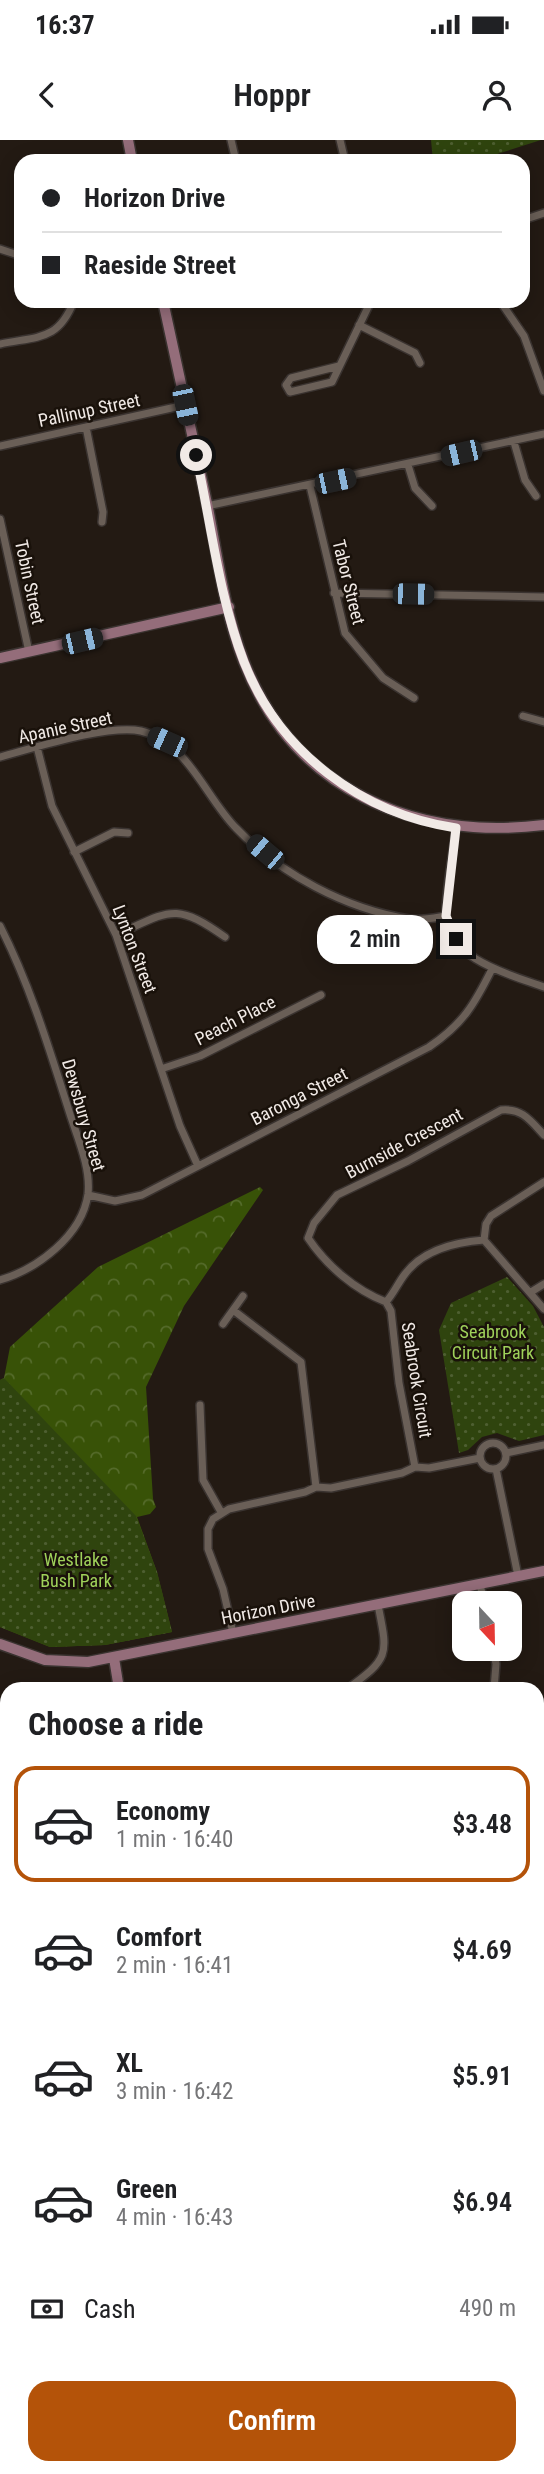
<!DOCTYPE html>
<html lang="en">
<head>
<meta charset="utf-8">
<style>
	body { margin:0; font-family:"Roboto Condensed",sans-serif; background:#f6f6f6; color:#202124; height:100vh; display:flex; flex-direction:column; font-size:26px; white-space:nowrap }
	* { box-sizing:border-box; margin:0 }
	p { font-size:23px; color:#757577 }
	.icon { flex:none; width:38px; height:38px; fill:none; stroke:currentColor; stroke-width:2; stroke-linecap:round; stroke-linejoin:round }
	.map { position:relative; flex:1; overflow:hidden }
	.details { position:absolute; left:0px; top:1542px; width:544px; height:793px; display:flex; flex-direction:column; background:#fff; border-radius:21px 21px 0 0; box-shadow:0 4px 18px #0003 }
	.details>* { flex:none }
	.banner { position:absolute; left:14px; top:14px; width:516px; height:154px; border-radius:21px; box-shadow:0 4px 18px #0003; display:grid; align-content:center; height:154px; padding:0 28px; background:#fff }
	.needle { width:46px; rotate:158deg }
	.buttons { position:absolute; left:452px; top:1451px; display:grid; gap:14px }
	.buttons a { display:grid; place-items:center; width:70px; height:70px; border-radius:14px; background:#fff; box-shadow:0 4px 18px #0003; font-size:35px }
	.end { position:absolute; width:32px; height:32px; margin:-16px; border:9px solid #f1eae6; background:#111; box-shadow:0 0 0 4px #111 }
	.from { border-radius:50% }
	.bubble { position:absolute; height:49px; border-radius:21px; background:#fff; box-shadow:0 4px 18px #0003; font-size:23px; font-weight:600; line-height:49px; text-align:center }
	.car { position:absolute; width:21px; height:42px; margin:-21px -10px; border-radius:9px; box-shadow:0 0 5px 2px #0007; background:linear-gradient(#222 24%,#8ab4d8 0 40%,#222 0 76%,#8ab4d8 0 86%,#222 0) }
	.banner b { display:flex; align-items:center; gap:24px; height:66px; font-size:26px }
	.banner b+b { border-top:2px solid #e0e0e0 }
	.banner i { width:18px; height:18px; background:#202124 }
	ul { padding:0; list-style:none }
	li { display:flex; align-items:center; gap:21px; height:116px; margin:0 14px 10px; padding:0 14px; border:4px solid transparent; border-radius:21px }
	li div { flex:1 }
	li b { display:block; font-size:26px }
	li em { font-style:normal; font-weight:600 }
	li.selected { border-color:#b45309 }
	li>.icon { width:63px; height:63px; stroke-width:1.5 }
	h2 { padding:0 28px; font-size:32px; line-height:84px }
	.pay { display:flex; align-items:center; gap:18px; height:77px; padding:0 28px; font-size:26px }
	.pay p { margin-inline-start:auto }
	.primary-button { display:flex; gap:14px; margin-top:auto; padding:14px 28px }
	.primary-button a { flex:1; height:80px; border-radius:21px; background:#b45309; color:#fff; font-size:28px; font-weight:600; line-height:80px; text-align:center }
	.status { display:flex; justify-content:space-between; align-items:center; height:49px; padding:0 35px; background:#fff; direction:ltr }
	.status svg { height:19px; fill:currentColor }
	header { display:flex; justify-content:space-between; align-items:center; height:91px; padding:0 28px; background:#fff; font-size:32px; font-weight:600 }
	.map>svg:first-child { display:block }
	.forest { fill:url(#forest-crowns) }
	.park { fill:url(#park-dots) }
	.water { fill:url(#water-ripples) }
	.lines { fill:none; stroke-linecap:round; stroke-linejoin:round }
	.street-casing { stroke:#3a3330; stroke-width:10 }
	.secondary-casing { stroke:#3a3330; stroke-width:13 }
	.street { stroke:#6a5f57; stroke-width:7 }
	.secondary { stroke:#946d7a; stroke-width:10 }
	.route { stroke:#f1eae6; stroke-width:9 }
	.labels { text-anchor:middle; dominant-baseline:central; stroke-width:5; stroke-linejoin:round; paint-order:stroke }
	.street-label { font-size:18px; fill:#f1eae6; stroke:#19110a }
	.park-label { font-size:18px; fill:#9fd15a; stroke:#19110a }
</style>
</head>
<body>
<div class="status"><b>16:37</b><svg viewBox="0 0 49 12"><path d="M0 12V9h3v3zM5 12V6h3v6zM10 12V3h3v9zM15 12V0h3v12zM26 1h20v11H26zM47 4h2v5h-2z"/></svg></div>
<header><svg class="icon" aria-label="back" viewBox="0 0 24 24"><path d="M15 5l-7 7 7 7"/></svg>Hoppr<svg class="icon" aria-label="person" viewBox="0 0 24 24"><circle cx="12" cy="8" r="4"/><path d="M4 21q1-7 8-7t8 7"/></svg></header>
<div class="map">
<svg width="544" height="2334" viewBox="0 0 544 2334">
	<defs>
		<pattern id="forest-crowns" width="20" height="18" patternUnits="userSpaceOnUse" patternTransform="scale(1.75)"><rect width="20" height="18" fill="#385207"/><path d="M2 6a3 3 0 1 1 6 0M12 15a3 3 0 1 1 6 0" fill="none" stroke="#556b2b"/></pattern>
		<pattern id="park-dots" width="8" height="8" patternUnits="userSpaceOnUse" patternTransform="scale(1.75)"><rect width="8" height="8" fill="#2f440e"/><path d="M2 2h.1M6 6h.1" fill="none" stroke="#4e5f31" stroke-width="1.8" stroke-linecap="round"/></pattern>
		<pattern id="water-ripples" width="26" height="14" patternUnits="userSpaceOnUse" patternTransform="scale(1.75)"><rect width="26" height="14" fill="#133d83"/><path d="M2 4q2-2 4 0t4 0M15 11q2-2 4 0t4 0" fill="none" stroke="#365995"/></pattern>
	</defs>
	<rect width="100%" height="100%" fill="#231a13"/>
	<path class="forest" d="M260 1047 263 1050 184 1166 146 1247 153 1359 156 1367 150 1374 137 1377 157 1432 172 1492 105 1505 50 1507 0 1487V1240L4 1238 10 1207 98 1127Z"/>
	<path class="park" d="M431 0H541L491 16 488 21H433Z
		M507 1137 533 1166 544 1187V1295L519 1301 497 1293 482 1297 468 1310 459 1313 439 1190 451 1163Z
		M4 1238 136 1376 157 1432 172 1492 105 1505 50 1507 0 1487V1240Z"/>
	<path class="water" d="M544 2215V2334H260L276 2328H537V2219Z"/>
	<g class="lines">
		<g class="street-casing">
			<path id="street" d="M231 0 236 21
				M340 0 345 21
				M523 80 544 73
				M0 109 21 116
				M500 161 524 196 544 251
				M359 185 415 213 420 223
				M0 204C39 196 58 201 74 161
				M339 226 291 238 286 245 290 252 332 242 371 161
				M86 287 103 372 102 382
				M514 302 525 340 536 356
				M0 306 185 265
				M408 325 415 348 432 366
				M310 346 345 493 383 538 414 558
				M207 366 544 294
				M0 379 29 512
				M334 453 544 457
				M523 576 544 582
				M37 607 52 666 116 795 180 986 198 1026
				M0 617C34 608 108 584 141 591 187 601 206 658 236 688 280 734 346 769 409 779 420 781 434 778 446 776
				M456 688C453 716 446 746 446 774 446 819 511 835 544 847
				M74 712 114 692 128 693
				M0 786C30 845 49 908 69 971 77 997 91 1027 88 1054 82 1096 37 1129 0 1140
				M116 795C170 771 174 761 225 797
				M161 929 200 916 321 855
				M88 1055 115 1061 142 1055 429 907C463 884 474 865 492 829
				M484 1100 486 1084 491 1076 544 1042
				M531 1152 544 1144
				M386 1162C355 1150 327 1126 308 1098L314 1083 337 1055 408 1021 501 970C522 968 530 980 544 995
				M233 1170 301 1222 316 1347
				M223 1184 243 1156
				M200 1265 203 1340 221 1372
				M480 1316a13 13 0 1 1 26 0a13 13 0 1 1-26 0Z
				M506 1313 544 1305
				M415 1327 399 1243 391 1171 386 1162C394 1153 398 1143 405 1134 423 1110 456 1102 484 1100L544 1169
				M496 1329 518 1436
				M480 1444 484 1463
				M233 1493 223 1449 208 1409V1389L213 1379 229 1369 305 1352 316 1347 331 1348 402 1333 415 1327 429 1328 480 1318
				M493 1508 496 1524 494 1549
				M347 1549C390 1518 388 1515 378 1465
				M0 1632 7 1636
				M537 1684 540 1661
				M537 1828 544 1824
				M0 1853 6 1851
				M0 1915 7 1932
				M0 1971 7 1962
				M537 2023 544 2021
				M0 2333 1 2334
				M18 2334 27 2328"/>
		</g>
		<g class="secondary-casing">
			<path id="secondary" d="M128 0 132 21
				M163 161C178 230 193 299 208 368 218 419 225 473 244 522 294 650 414 701 544 685
				M0 518 229 467
				M0 1504 45 1520 88 1522 544 1431
				M114 1518 119 1549
				M0 2167 7 2159"/>
		</g>
		<use href="#street" class="street"/>
		<use href="#secondary" class="secondary"/>
	</g>
	<g class="lines">
		<path class="route" d="M196 315C211 383 219 457 244 522 279 612 362 674 456 688L446 776 456 799"/>
	</g>
	<g class="labels">
		<g class="street-label">
			<text transform="translate(89 270) rotate(-12)">Pallinup Street</text>
			<text transform="translate(30 442) rotate(78)">Tobin Street</text>
			<text transform="translate(349 442) rotate(76)">Tabor Street</text>
			<text transform="translate(65 587) rotate(-12)">Apanie Street</text>
			<text transform="translate(135 809) rotate(69)">Lynton Street</text>
			<text transform="translate(235 880) rotate(-27)">Peach Place</text>
			<text transform="translate(299 956) rotate(-27)">Baronga Street</text>
			<text transform="translate(84 975) rotate(74)">Dewsbury Street</text>
			<text transform="translate(404 1003) rotate(-28)">Burnside Crescent</text>
			<text transform="translate(417 1240) rotate(81)">Seabrook Circuit</text>
			<text transform="translate(268 1469) rotate(-11)">Horizon Drive</text>
		</g>
		<g class="park-label">
			<text x="493" y="1191">Seabrook<tspan x="493" dy="21">Circuit Park</tspan></text>
			<text x="76" y="1419">Westlake<tspan x="76" dy="21">Bush Park</tspan></text>
		</g>
	</g>
</svg>
<div class="buttons">
<a><svg class="needle" viewBox="-14 -14 28 28"><path d="M0-13l5 13h-10z" fill="#e53935"/><path d="M0 13l5-13h-10z" fill="#757577"/></svg></a>
</div>
<i class="end from" style="left:196px;top:315px"></i>
<i class="end" style="left:456px;top:799px"></i>
<div class="bubble" style="left:317px;top:775px;width:116px">2 min</div>
<i class="car" style="left:185px;top:265px;rotate:168deg"></i>
<i class="car" style="left:461px;top:313px;rotate:257deg"></i>
<i class="car" style="left:335px;top:341px;rotate:78deg"></i>
<i class="car" style="left:413px;top:454px;rotate:91deg"></i>
<i class="car" style="left:82px;top:501px;rotate:77deg"></i>
<i class="car" style="left:167px;top:602px;rotate:294deg"></i>
<i class="car" style="left:265px;top:712px;rotate:310deg"></i>
<div class="banner">
<b><i class="from"></i>Horizon Drive</b>
<b><i></i>Raeside Street</b>
</div>
<section class="details">
<h2>Choose a ride</h2>
<ul>
<li class="selected"><svg class="icon" aria-label="car" viewBox="0 0 24 24"><path d="M5 17H2v-5l4-1 3-4h7l3 4 3 1v5h-3M9 17h6M6 11h13"/><circle cx="7" cy="17" r="2"/><circle cx="17" cy="17" r="2"/></svg><div><b>Economy</b><p>1 min · 16:40</p></div><em>$3.48</em></li>
<li><svg class="icon" aria-label="car" viewBox="0 0 24 24"><path d="M5 17H2v-5l4-1 3-4h7l3 4 3 1v5h-3M9 17h6M6 11h13"/><circle cx="7" cy="17" r="2"/><circle cx="17" cy="17" r="2"/></svg><div><b>Comfort</b><p>2 min · 16:41</p></div><em>$4.69</em></li>
<li><svg class="icon" aria-label="car" viewBox="0 0 24 24"><path d="M5 17H2v-5l4-1 3-4h7l3 4 3 1v5h-3M9 17h6M6 11h13"/><circle cx="7" cy="17" r="2"/><circle cx="17" cy="17" r="2"/></svg><div><b>XL</b><p>3 min · 16:42</p></div><em>$5.91</em></li>
<li><svg class="icon" aria-label="car" viewBox="0 0 24 24"><path d="M5 17H2v-5l4-1 3-4h7l3 4 3 1v5h-3M9 17h6M6 11h13"/><circle cx="7" cy="17" r="2"/><circle cx="17" cy="17" r="2"/></svg><div><b>Green</b><p>4 min · 16:43</p></div><em>$6.94</em></li>
</ul>
<div class="pay"><svg class="icon" aria-label="cash" viewBox="0 0 24 24"><path d="M3 7h18v10H3z"/><circle cx="12" cy="12" r="2"/></svg>Cash<p>490 m</p></div>
<div class="primary-button"><a>Confirm</a></div>
</section>
</div>
</body>
</html>
